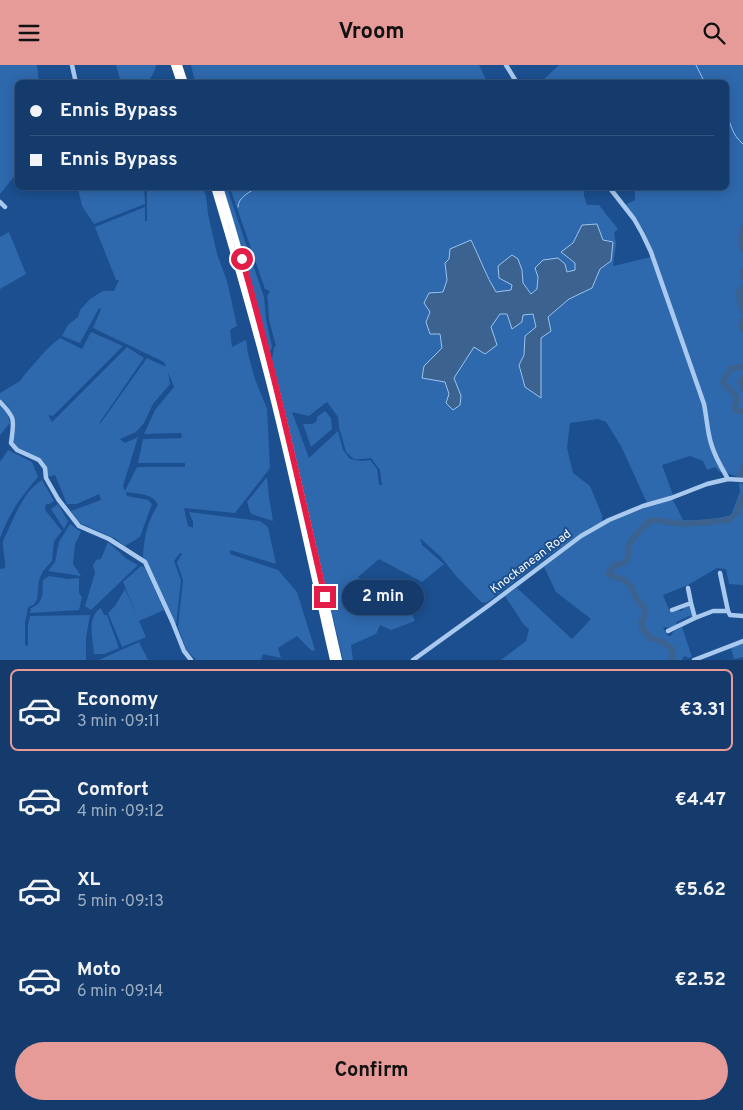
<!DOCTYPE html>
<html lang="en">
<head>
<meta charset="utf-8">
<style>
	body { margin:0; font-family:Overpass,sans-serif; background:#1d4271; color:#f1f3f6; height:100vh; display:flex; flex-direction:column; font-size:19px; white-space:nowrap }
	* { box-sizing:border-box; margin:0 }
	p { font-size:16px; color:#9dadc1 }
	.icon { flex:none; width:28px; height:28px; fill:none; stroke:currentColor; stroke-width:2; stroke-linecap:round; stroke-linejoin:round }
	.map { position:relative; height:595px; overflow:hidden }
	.panel { display:flex; flex-direction:column; background:#143b6b; flex:1 }
	.panel>* { flex:none }
	.hud { position:absolute; left:15px; top:15px; width:714px; height:110px; border-radius:8px; box-shadow:0 2px 12px #0003,0 0 0 1px #33557e; display:grid; align-content:center; height:110px; padding:0 15px; background:#143b6b }
	.end { position:absolute; width:22px; height:22px; margin:-11px; border:6px solid #e11d48; background:#fff; box-shadow:0 0 0 2px #fff }
	.from { border-radius:50% }
	.bubble { position:absolute; height:35px; border-radius:18px; background:#143b6b; box-shadow:0 2px 12px #0003,0 0 0 1px #33557e; font-size:16px; font-weight:700; line-height:35px; text-align:center }
	.hud b { display:flex; align-items:center; gap:18px; height:48px; font-size:19px }
	.hud b+b { border-top:1px solid #33557e }
	.hud i { width:12px; height:12px; background:#f1f3f6 }
	ul { padding:9px 0 0; list-style:none }
	li { display:flex; align-items:center; gap:15px; height:82px; margin:0 10px 8px; padding:0 5px; border:2px solid transparent; border-radius:8px }
	li div { flex:1 }
	li b { display:block; font-size:19px }
	li em { font-style:normal; font-weight:700 }
	li.on { border-color:#e69b98 }
	li>.icon { width:45px; height:45px; stroke-width:1.5 }
	.cta { display:flex; gap:10px; margin-top:auto; padding:10px 15px }
	.cta a { flex:1; height:58px; border-radius:30px; background:#e69b98; color:#111; font-size:20px; font-weight:700; line-height:58px; text-align:center }
	header { display:flex; justify-content:space-between; align-items:center; height:65px; padding:0 15px; background:#e69b98; color:#111; font-size:22px; font-weight:700 }
	.map>svg:first-child { display:block }
	.green { fill:#2e69ad; fill-rule:evenodd }
	.water { fill:#3c6290; stroke:#9cc4f0 }
	.lines { fill:none; stroke-linecap:round; stroke-linejoin:round }
	.stream { stroke:#9cc4f0; stroke-width:1 }
	.river { stroke:#3c6290; stroke-width:6 }
	.minor { stroke:#a9c9ee; stroke-width:4.5 }
	.highway { stroke:#fff; stroke-width:6 }
	.route { stroke:#e11d48; stroke-width:6 }
	.labels { text-anchor:middle; dominant-baseline:central; stroke-width:4; stroke-linejoin:round; paint-order:stroke }
	.street-label { font-size:12px; fill:#fff; stroke:#1b4f8f }
</style>
</head>
<body>
<header><svg class="icon" aria-label="menu" viewBox="0 0 24 24"><path d="M4 6h16M4 12h16M4 18h16"/></svg>Vroom<svg class="icon" aria-label="search" viewBox="0 0 24 24"><circle cx="10" cy="10" r="6"/><path d="M15 15l6 6"/></svg></header>
<div class="map">
<svg width="743" height="595" viewBox="0 0 743 595">
	<rect width="100%" height="100%" fill="#1b4f8f"/>
	<path class="green" d="M0 0H37L39 17 18 18 17 108 0 129Z
		M116 0H156L155 5 149 16 121 18Z
		M191 0H479L487 17H195Z
		M559 0H743V413C735 412 729 407 720 407L715 402 707 405 703 396 690 391 662 400 673 430 647 438 621 381 606 357 598 354 570 358 567 383 573 408 590 421 602 450V457L591 462 547 492 486 538 481 537 456 511 441 492 420 473 422 480 444 499 422 517 379 494 358 512 379 537 403 527 415 556 391 565 380 560 376 569 351 580 353 595H343L272 294 274 282 276 281 269 255 268 236 267 231 270 226 265 224 263 218 230 123H584V131L587 140H599L618 164 614 168 616 179 613 201 651 192 645 167 625 140 635 135V123L726 122V18L541 17ZM582 160 603 175 611 196 600 204 592 223 569 234 548 252 525 322 519 300 524 290 525 271 536 262 533 249 523 250 500 249 474 282 454 313 461 331 460 340 453 345 449 329 445 317 424 301 442 283 440 269H430L426 257 437 226 443 227 447 215 445 198 449 194 450 184 472 176C480 193 487 211 496 227L511 225 512 220 498 202 504 197 522 205 523 218 530 229 537 225 538 212 535 203 567 207 575 205V198L561 187 573 178ZM327 337 338 352 339 362 346 387 354 394H363L371 393 380 405 382 420H379L377 404 370 395 363 396 350 394 343 385 338 366 309 393 292 347 309 351Z
		M78 123H144L145 139 94 159 82 141Z
		M147 123H203L206 131 208 149 217 189 227 216 237 261 230 265 232 282 246 275 248 289 255 314 267 344 270 403 235 448 184 443 188 461 193 463V457L189 447 260 456 268 462 276 499 230 485V489L278 505 297 527 315 585 312 586 297 571 278 583 281 593 263 589 261 595H196L186 584 178 562 183 515 177 497 182 489 180 488 174 496 181 515 176 561 146 496 143 492C144 472 147 457 158 440 153 428 137 429 126 427L127 431 148 435 152 439 140 472 125 481 116 474 80 458 71 446 101 435 99 429 77 439H67L55 410 48 412 44 401 17 384 15 381 13 375V352L8 341 0 334V328L20 316 26 308 48 283 60 273 82 284 91 267 123 281 53 351 48 350 52 357 127 282 144 293 100 357V359L147 293 166 302 164 297 93 263 101 244 99 243 80 278 62 271 68 260 78 252 80 245 90 234 103 226H114L119 215H116L95 162 145 142V156H147ZM168 307 174 322 155 345 144 369 181 368 182 373 143 374 138 398H185V402H137L125 426 123 421 138 372 125 378 120 374 136 367 144 358 153 339 170 319Z
		M219 123H227L264 232 266 254 272 282 270 287Z
		M9 167 26 209 0 224V172Z
		M0 341 7 348 10 358 0 370Z
		M325 346 331 353 332 364 311 382 303 359H312L317 356V352Z
		M8 385 32 397 38 412C20 433 10 447 0 473V397Z
		M267 412 269 432 273 456 251 449 247 437Z
		M42 415 54 436 49 439H46L45 445 62 466 54 476 52 496 43 506 39 515 37 535 33 540 28 542 25 558V580L28 581V560L30 551 90 550 86 573V595H0V504L5 503C6 494 2 485 3 476 13 456 22 427 42 415Z
		M739 418 743 419V520L729 519 726 504 717 503 688 520 663 530 670 547 677 544 680 546 683 545V543L690 540 692 550 691 553 689 551 676 557 677 560 668 563 666 562 663 563 668 571H671L673 567 682 562 692 592 688 593 686 591 683 592 682 595H501L526 576 529 564 524 560 505 531 517 523 572 574 591 554 556 527 544 502C557 492 570 480 584 471 612 454 642 443 673 435L683 455H709L731 450 740 427Z
		M58 439 68 456 64 464 51 444Z
		M70 459 81 467 75 479 73 499 81 511 48 506 55 497 59 477Z
		M108 477 127 494 138 500 91 545 85 541 95 508 93 500 96 495 101 494Z
		M141 501 145 503 164 545 139 556 123 517Z
		M49 511 68 514 79 513V528L82 532 79 545 30 548 31 543C45 538 42 527 43 515Z
		M125 524 146 572 122 582 108 548 115 541Z
		M101 543 104 550H107L119 583 104 589H94C93 574 86 552 101 543Z
		M139 577 148 595H99Z
		M743 578V592L734 594 731 583Z"/>
	<path class="water" d="M597 159 603 175 613 177 611 196 600 204 592 223 569 234 548 252 551 266 541 273V333L525 322 519 300 524 290 525 271 536 262 533 249 523 250 522 257 512 264 507 249H500L491 262 497 280 485 289 474 282 454 313 461 331 460 340 453 345 446 338 449 329 445 317 422 313 424 301 442 283 440 269H430L426 257 430 247 424 238 429 228 443 227 447 215 445 198 449 194 450 184 471 175C480 193 486 211 496 227L511 225 512 220 499 213 498 201 512 190 518 194 522 205 523 218 531 229 537 224 538 212 535 203 543 195 558 193 565 199 567 207 575 205V198L561 187 573 178 582 160Z"/>
	<g class="lines">
		<path class="stream" d="M696 0 705 18
			M726 44C730 58 732 70 743 79
			M238 142C238 132 250 127 258 122"/>
		<path class="river" d="M743 163 741 174 742 183 743 184
			M743 207 742 211 743 212
			M743 224 739 227 740 237 743 245
			M743 255 741 262 743 264
			M743 302 731 303 723 317 736 331V337L734 343 736 346H743
			M743 314 740 316 743 324
			M743 402 740 412H743
			M672 595 673 587 672 584 663 577 650 573 642 562 641 558 645 551V544L636 533 631 521 624 515 609 510V508L614 500 620 499 626 497 628 491V482L634 472 645 460 652 455 685 459 729 455 736 448 743 432"/>
		<path class="minor" d="M72 0 76 18
			M506 0 517 18
			M609 122 634 154 642 168 651 187 704 339C706 349 707 360 709 370 712 386 720 400 728 414
			M0 137 5 142
			M0 337C16 353 14 356 11 378L17 385 39 395 45 403 46 413 58 434 79 461 109 474 145 497 172 556 184 586 191 595
			M720 508 728 546
			M688 523 691 538
			M672 545 691 538 695 553
			M668 566 695 553 713 546H728L730 550 743 551
			M413 595 488 541 581 471 609 455 643 441 671 433 707 419 728 414 743 415
			M694 595 743 576"/>
		<path class="highway" d="M174 0 180 18
			M179 0 185 18
			M214 122C238 202 261 281 280 361 299 439 315 517 333 595
			M220 122C269 278 303 437 339 595"/>
	</g>
	<g class="lines">
		<path class="route" d="M242 194C274 305 299 419 325 532"/>
	</g>
	<g class="labels">
		<g class="street-label">
			<text transform="translate(531 497) rotate(-37)">Knockanean Road</text>
		</g>
	</g>
</svg>
<i class="end from" style="left:242px;top:194px"></i>
<i class="end" style="left:325px;top:532px"></i>
<div class="bubble" style="left:342px;top:515px;width:82px">2 min</div>
<div class="hud">
<b><i class="from"></i>Ennis Bypass</b>
<b><i></i>Ennis Bypass</b>
</div>
</div>
<section class="panel">
<ul>
<li class="on"><svg class="icon" aria-label="car" viewBox="0 0 24 24"><path d="M5 17H2v-5l4-1 3-4h7l3 4 3 1v5h-3M9 17h6M6 11h13"/><circle cx="7" cy="17" r="2"/><circle cx="17" cy="17" r="2"/></svg><div><b>Economy</b><p>3 min · 09:11</p></div><em>€3.31</em></li>
<li><svg class="icon" aria-label="car" viewBox="0 0 24 24"><path d="M5 17H2v-5l4-1 3-4h7l3 4 3 1v5h-3M9 17h6M6 11h13"/><circle cx="7" cy="17" r="2"/><circle cx="17" cy="17" r="2"/></svg><div><b>Comfort</b><p>4 min · 09:12</p></div><em>€4.47</em></li>
<li><svg class="icon" aria-label="car" viewBox="0 0 24 24"><path d="M5 17H2v-5l4-1 3-4h7l3 4 3 1v5h-3M9 17h6M6 11h13"/><circle cx="7" cy="17" r="2"/><circle cx="17" cy="17" r="2"/></svg><div><b>XL</b><p>5 min · 09:13</p></div><em>€5.62</em></li>
<li><svg class="icon" aria-label="car" viewBox="0 0 24 24"><path d="M5 17H2v-5l4-1 3-4h7l3 4 3 1v5h-3M9 17h6M6 11h13"/><circle cx="7" cy="17" r="2"/><circle cx="17" cy="17" r="2"/></svg><div><b>Moto</b><p>6 min · 09:14</p></div><em>€2.52</em></li>
</ul>
<div class="cta"><a>Confirm</a></div>
</section>
</body>
</html>
